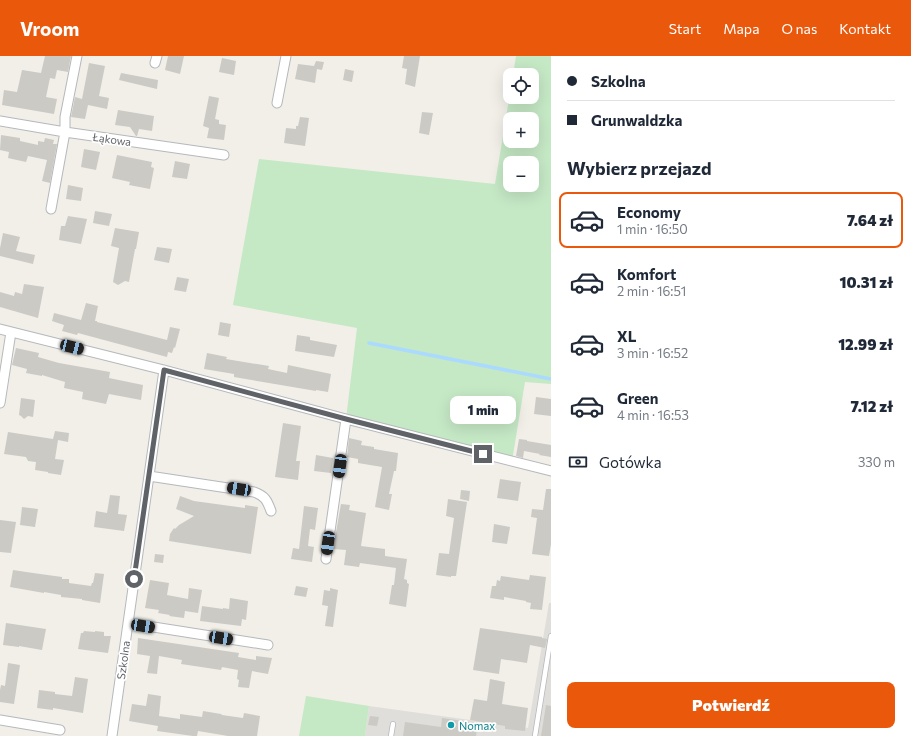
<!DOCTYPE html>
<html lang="pl">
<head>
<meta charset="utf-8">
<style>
	body { margin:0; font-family:Commissioner,sans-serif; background:#f2f2f3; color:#1f2937; height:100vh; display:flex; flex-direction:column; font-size:15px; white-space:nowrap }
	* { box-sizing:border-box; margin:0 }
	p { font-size:13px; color:#747a83 }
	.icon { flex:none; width:22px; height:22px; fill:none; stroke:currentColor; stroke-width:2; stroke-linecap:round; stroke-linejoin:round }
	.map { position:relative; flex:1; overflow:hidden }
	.sheet { display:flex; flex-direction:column; background:#fff; width:360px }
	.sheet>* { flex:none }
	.hud { display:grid; align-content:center; height:88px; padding:0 16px; background:#fff }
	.controls { position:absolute; left:503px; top:12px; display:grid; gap:8px }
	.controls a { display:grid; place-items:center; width:36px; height:36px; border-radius:8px; background:#fff; box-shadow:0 4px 16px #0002; font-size:20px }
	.end { position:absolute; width:18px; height:18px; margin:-9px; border:5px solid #5f6368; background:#fff; box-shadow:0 0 0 2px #fff }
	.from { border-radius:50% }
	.bubble { position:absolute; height:28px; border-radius:8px; background:#fff; box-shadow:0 4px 16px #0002; font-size:13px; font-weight:800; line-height:28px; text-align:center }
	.car { position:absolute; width:12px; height:24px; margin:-12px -6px; border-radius:5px; box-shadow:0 0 3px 1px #0007; background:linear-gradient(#222 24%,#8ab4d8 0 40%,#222 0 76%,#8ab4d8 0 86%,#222 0) }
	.hud b { display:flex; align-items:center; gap:14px; height:38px; font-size:15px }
	.hud b+b { border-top:1px solid #e0e1e3 }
	.hud i { width:10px; height:10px; background:#1f2937 }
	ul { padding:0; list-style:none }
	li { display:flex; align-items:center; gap:12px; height:56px; margin:0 8px 6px; padding:0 8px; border:2px solid transparent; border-radius:8px }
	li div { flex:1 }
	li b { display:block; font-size:15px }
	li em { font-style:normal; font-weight:800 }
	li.selected { border-color:#ea580c }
	li>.icon { width:36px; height:36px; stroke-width:1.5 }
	h2 { padding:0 16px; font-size:18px; line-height:48px }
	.pay { display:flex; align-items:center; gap:10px; height:44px; padding:0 16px; font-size:15px }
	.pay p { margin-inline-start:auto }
	.cta { display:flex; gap:8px; margin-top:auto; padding:8px 16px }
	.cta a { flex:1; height:46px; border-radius:8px; background:#ea580c; color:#fff; font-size:16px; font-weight:800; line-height:46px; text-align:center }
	header { display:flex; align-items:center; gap:24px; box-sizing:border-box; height:56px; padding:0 20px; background:#ea580c; color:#fff }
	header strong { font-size:19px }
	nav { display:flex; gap:22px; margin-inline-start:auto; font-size:14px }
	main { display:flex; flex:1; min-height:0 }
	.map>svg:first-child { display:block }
	.industrial { fill:#e0deda }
	.green { fill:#c5e8c5; fill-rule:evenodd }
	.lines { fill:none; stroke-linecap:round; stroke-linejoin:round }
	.stream { stroke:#aadaff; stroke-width:3.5 }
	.building { fill:#cccac5 }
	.service-casing { stroke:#b5b8bc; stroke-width:6 }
	.minor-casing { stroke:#b5b8bc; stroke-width:11 }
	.service { stroke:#fff; stroke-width:4.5 }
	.minor { stroke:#fff; stroke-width:9 }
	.route { stroke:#5f6368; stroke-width:5 }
	.culture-dot { fill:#0f9aa8; stroke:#fff; stroke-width:1.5 }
	.labels { text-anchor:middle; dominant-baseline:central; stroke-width:3.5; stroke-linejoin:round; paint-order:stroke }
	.street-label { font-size:11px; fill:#5f6368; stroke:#fff }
	.culture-label { font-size:11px; fill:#0d838f; stroke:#fff; text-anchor:start }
</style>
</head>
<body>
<header>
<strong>Vroom</strong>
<nav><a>Start</a><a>Mapa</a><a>O nas</a><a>Kontakt</a></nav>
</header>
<main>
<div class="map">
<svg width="551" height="680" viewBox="0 0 551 680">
	<rect width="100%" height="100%" fill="#f1efe8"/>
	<path class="industrial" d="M549 547H551V680H365L369 650 528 672Z"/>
	<path class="green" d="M516 0H551V328L525 326 512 405 346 363 357 272 233 249 259 103 495 128 510 37V41H532V19H513ZM510 63H532V85H510ZM510 107H532V129H510Z
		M306 640 369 650 365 680H299Z"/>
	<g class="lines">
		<path class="stream" d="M369 287 551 323"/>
	</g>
	<path class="building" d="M45 0H71L68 16 57 14 55 23 50 22 46 41 57 43 54 58 2 49 4 34 17 36 22 14 41 17Z
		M168 0H184L180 18 165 14Z
		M404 0H420L415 31 405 28 407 13 402 12Z
		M222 2 236 5 234 19 219 16Z
		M316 5 324 6 322 14 317 13 315 27 295 23 298 8 314 10Z
		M89 7 105 10 99 40 109 42 107 53 88 49 85 63 71 61 75 41 82 43Z
		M345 13 354 15 352 26 343 24Z
		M121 17 158 24 157 33 119 24Z
		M209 40 219 42 215 63 219 64V68L226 69 224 84 207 82 209 72 203 70Z
		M118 54 154 60 152 75 139 73 137 80H136L130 71 115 69Z
		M422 56 433 57 429 79 419 77Z
		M300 61 309 62 305 90 284 87 286 72 296 73V70H298Z
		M1 79 20 82V85L38 89V85L44 86 45 82 54 84 53 88H57L50 127 42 125 47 104 28 100 26 106 8 102 9 96 0 94Z
		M84 93 100 96 96 114 81 111Z
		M117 99 152 106 151 111 154 112 150 133 129 129 130 126 112 122Z
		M175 105 190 108 187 123 172 121Z
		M68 129 83 132 81 145 66 143Z
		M95 155 112 158 109 170 93 167Z
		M68 160 87 163 81 188 59 184 61 170H65Z
		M115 172 139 176 136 193H135L129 226 125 225 118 229 113 226 119 192 111 190Z
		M3 177 20 181 16 195 35 199 33 208 0 200V192Z
		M157 191 172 193 169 207 154 204Z
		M177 221 189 223 186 236 174 234Z
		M24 228 44 231 38 262 0 251V236L14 240 15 236 22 238Z
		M86 247 98 250 95 265H97V266L167 284 170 271 180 273 175 292 174 291 172 297 168 296 167 301 78 277 77 279 62 275 64 269 52 265 54 257 81 264Z
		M220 266 231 268 229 281 218 279Z
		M297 279 310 281V284L337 289 334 301 295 295Z
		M16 292 39 297 38 301 59 307 110 316 109 322 143 329 141 344 109 338 106 348 82 343 83 336 64 332 65 326 42 319V320L26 317 27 313 12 309Z
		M207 297 227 301 226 303 269 310 268 313 287 317 288 309 331 318 328 336 316 334V335L234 321V318L204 313Z
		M536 341 551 343V360L534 358Z
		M21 342 35 344 33 361 28 360 24 363 21 360 19 359Z
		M283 367 301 370 296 405H300L298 424 275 421Z
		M55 375 69 377 68 386 58 384 55 403 64 404 61 419 48 417V416L35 414 36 406 28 405 26 401 4 398 8 376 53 383Z
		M349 382 362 385 361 389 374 391V393L398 397 396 415H394L389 438H392L389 454 375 451 382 411 358 407V403L347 401Z
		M519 383 527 384V385L551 389V401L539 399 540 398 524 395 523 402 516 400Z
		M316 399 333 402 331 417 314 415Z
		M500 423 521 426 518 445 497 442Z
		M546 433H551V488L549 500 532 498 537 462 531 461 532 453 543 454Z
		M461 434 470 435 469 445 460 443Z
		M110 439 120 440 118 458 127 459 124 475 94 471 96 455 107 457Z
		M180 440 194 445 245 452V449L258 451 251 498 169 485 170 478 174 472 175 473 179 469 194 460 176 453Z
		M448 443 467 446 456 520H451V521L436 519 439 497 449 498 454 462 446 460Z
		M341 448 350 449 349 454 366 457 361 490 385 493V500L407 503 404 523 407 524V527L409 528 406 551 389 548 392 529H394L396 512 360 507 359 511 344 509 346 494 333 493Z
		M304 450 318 452 315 474 310 473 308 490 314 491 312 506 291 503 293 492 299 493Z
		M22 451 38 453 35 471 20 469Z
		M0 464 16 466 11 497 0 496Z
		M494 468 510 471 507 488 492 486Z
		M155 498 164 499 163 507 154 506Z
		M13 514 33 517 62 521V523H69V527L91 530 92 527H93L95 517 104 518 100 547 82 544V543L61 541V539L44 536V537L10 531Z
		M530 519 546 521 542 554 530 553 531 547 526 546V545L504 541V544L490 542 492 530H496L497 524 500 525 501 520 529 524Z
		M150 524 169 527 167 539 188 543 189 532 202 534 198 557 185 555 184 562 169 560 170 559 158 557 159 554 145 552Z
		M296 530 308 532 306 541 294 539Z
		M330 532 338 534 333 571 325 570 328 550 322 549 324 534 330 535Z
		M230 542 248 545 246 564 242 563 241 570 200 565 202 550 223 553V552L229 553Z
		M6 567 46 573 42 594 19 590V591L3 589Z
		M480 572 542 581V582L547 583 545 592 530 589 527 607 501 603 499 618 473 614Z
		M84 575 95 576V575L104 576V580H111L108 597 78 593 81 577H83Z
		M138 582 239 597 238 601 256 604V600L272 602 268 618 252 615 249 632 238 631 239 624 237 623 238 614 222 611 221 614 181 608 182 604 159 600 157 618 147 617 150 600 137 598Z
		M8 607 20 609 14 648 0 646V634L1 629 5 630Z
		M75 621 88 623 83 657 53 652V654L37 652 39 634 55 636V638L72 640Z
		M490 623 505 626 502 648 528 652 525 675 505 673V670L470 664 474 643 487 645Z
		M148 638 161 640 159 660 180 663V658L202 661 203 655 221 658 222 659 243 662 244 657 260 660 257 680H228L198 675 197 680H193L157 675 158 670 129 665 132 648 146 650Z
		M546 649 551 650V680H541Z
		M370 660 379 661 377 670 368 669Z
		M442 662 478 667 476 680H403L405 666 441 671Z"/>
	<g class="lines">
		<g class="service-casing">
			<path id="service" d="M391 680 393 668
				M535 680 551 580"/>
		</g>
		<g class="minor-casing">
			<path id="minor" d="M155 7 157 0
				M277 47 286 0
				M0 65 65 76 224 99
				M51 153 65 76V61L77 0
				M0 273 164 314 346 363 551 415
				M0 347 11 276
				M149 420 254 436C265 440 267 444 271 455
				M326 503 346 363
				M128 567 268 589
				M0 664 60 674
				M112 680 164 314"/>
		</g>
		<use href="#service" class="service"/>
		<use href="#minor" class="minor"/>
	</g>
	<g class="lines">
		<path class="route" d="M134 523 164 314 346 363 483 398"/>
	</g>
	<circle class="culture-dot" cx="451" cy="669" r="4"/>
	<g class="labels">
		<g class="street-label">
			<text transform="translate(112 83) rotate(8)">Łąkowa</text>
			<text transform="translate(123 604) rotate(-82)">Szkolna</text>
		</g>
		<g class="culture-label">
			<text x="459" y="669">Nomax</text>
		</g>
	</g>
</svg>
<div class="controls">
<a><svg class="icon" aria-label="locate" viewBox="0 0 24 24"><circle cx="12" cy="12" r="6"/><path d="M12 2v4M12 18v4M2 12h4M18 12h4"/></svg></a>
<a>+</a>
<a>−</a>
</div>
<i class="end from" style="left:134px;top:523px"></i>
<i class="end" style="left:483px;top:398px"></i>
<div class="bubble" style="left:450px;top:340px;width:66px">1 min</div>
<i class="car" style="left:72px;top:291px;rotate:104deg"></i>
<i class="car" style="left:340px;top:410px;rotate:188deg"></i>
<i class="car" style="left:239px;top:433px;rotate:279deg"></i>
<i class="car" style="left:328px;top:487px;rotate:188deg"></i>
<i class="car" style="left:143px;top:570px;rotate:99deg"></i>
<i class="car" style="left:221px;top:582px;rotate:99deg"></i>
</div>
<section class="sheet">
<div class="hud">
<b><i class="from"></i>Szkolna</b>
<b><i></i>Grunwaldzka</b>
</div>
<h2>Wybierz przejazd</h2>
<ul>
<li class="selected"><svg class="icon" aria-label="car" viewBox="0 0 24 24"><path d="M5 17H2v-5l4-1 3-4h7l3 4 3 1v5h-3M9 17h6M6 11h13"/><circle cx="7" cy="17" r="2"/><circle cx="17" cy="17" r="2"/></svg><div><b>Economy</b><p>1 min · 16:50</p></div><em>7.64 zł</em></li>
<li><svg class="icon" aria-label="car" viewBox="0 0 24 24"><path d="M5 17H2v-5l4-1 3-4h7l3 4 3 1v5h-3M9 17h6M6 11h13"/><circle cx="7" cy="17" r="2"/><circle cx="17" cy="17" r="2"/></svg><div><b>Komfort</b><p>2 min · 16:51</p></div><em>10.31 zł</em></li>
<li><svg class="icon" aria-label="car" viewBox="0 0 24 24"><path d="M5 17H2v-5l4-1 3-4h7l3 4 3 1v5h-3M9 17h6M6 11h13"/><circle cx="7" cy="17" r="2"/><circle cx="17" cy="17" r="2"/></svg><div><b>XL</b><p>3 min · 16:52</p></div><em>12.99 zł</em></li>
<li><svg class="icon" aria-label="car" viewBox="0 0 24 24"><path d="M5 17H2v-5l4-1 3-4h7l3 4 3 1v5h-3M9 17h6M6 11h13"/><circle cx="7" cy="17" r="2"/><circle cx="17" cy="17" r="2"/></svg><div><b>Green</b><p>4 min · 16:53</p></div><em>7.12 zł</em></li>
</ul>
<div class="pay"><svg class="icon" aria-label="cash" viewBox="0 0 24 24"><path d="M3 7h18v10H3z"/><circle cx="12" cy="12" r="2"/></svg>Gotówka<p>330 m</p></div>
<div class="cta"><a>Potwierdź</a></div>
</section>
</main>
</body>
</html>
